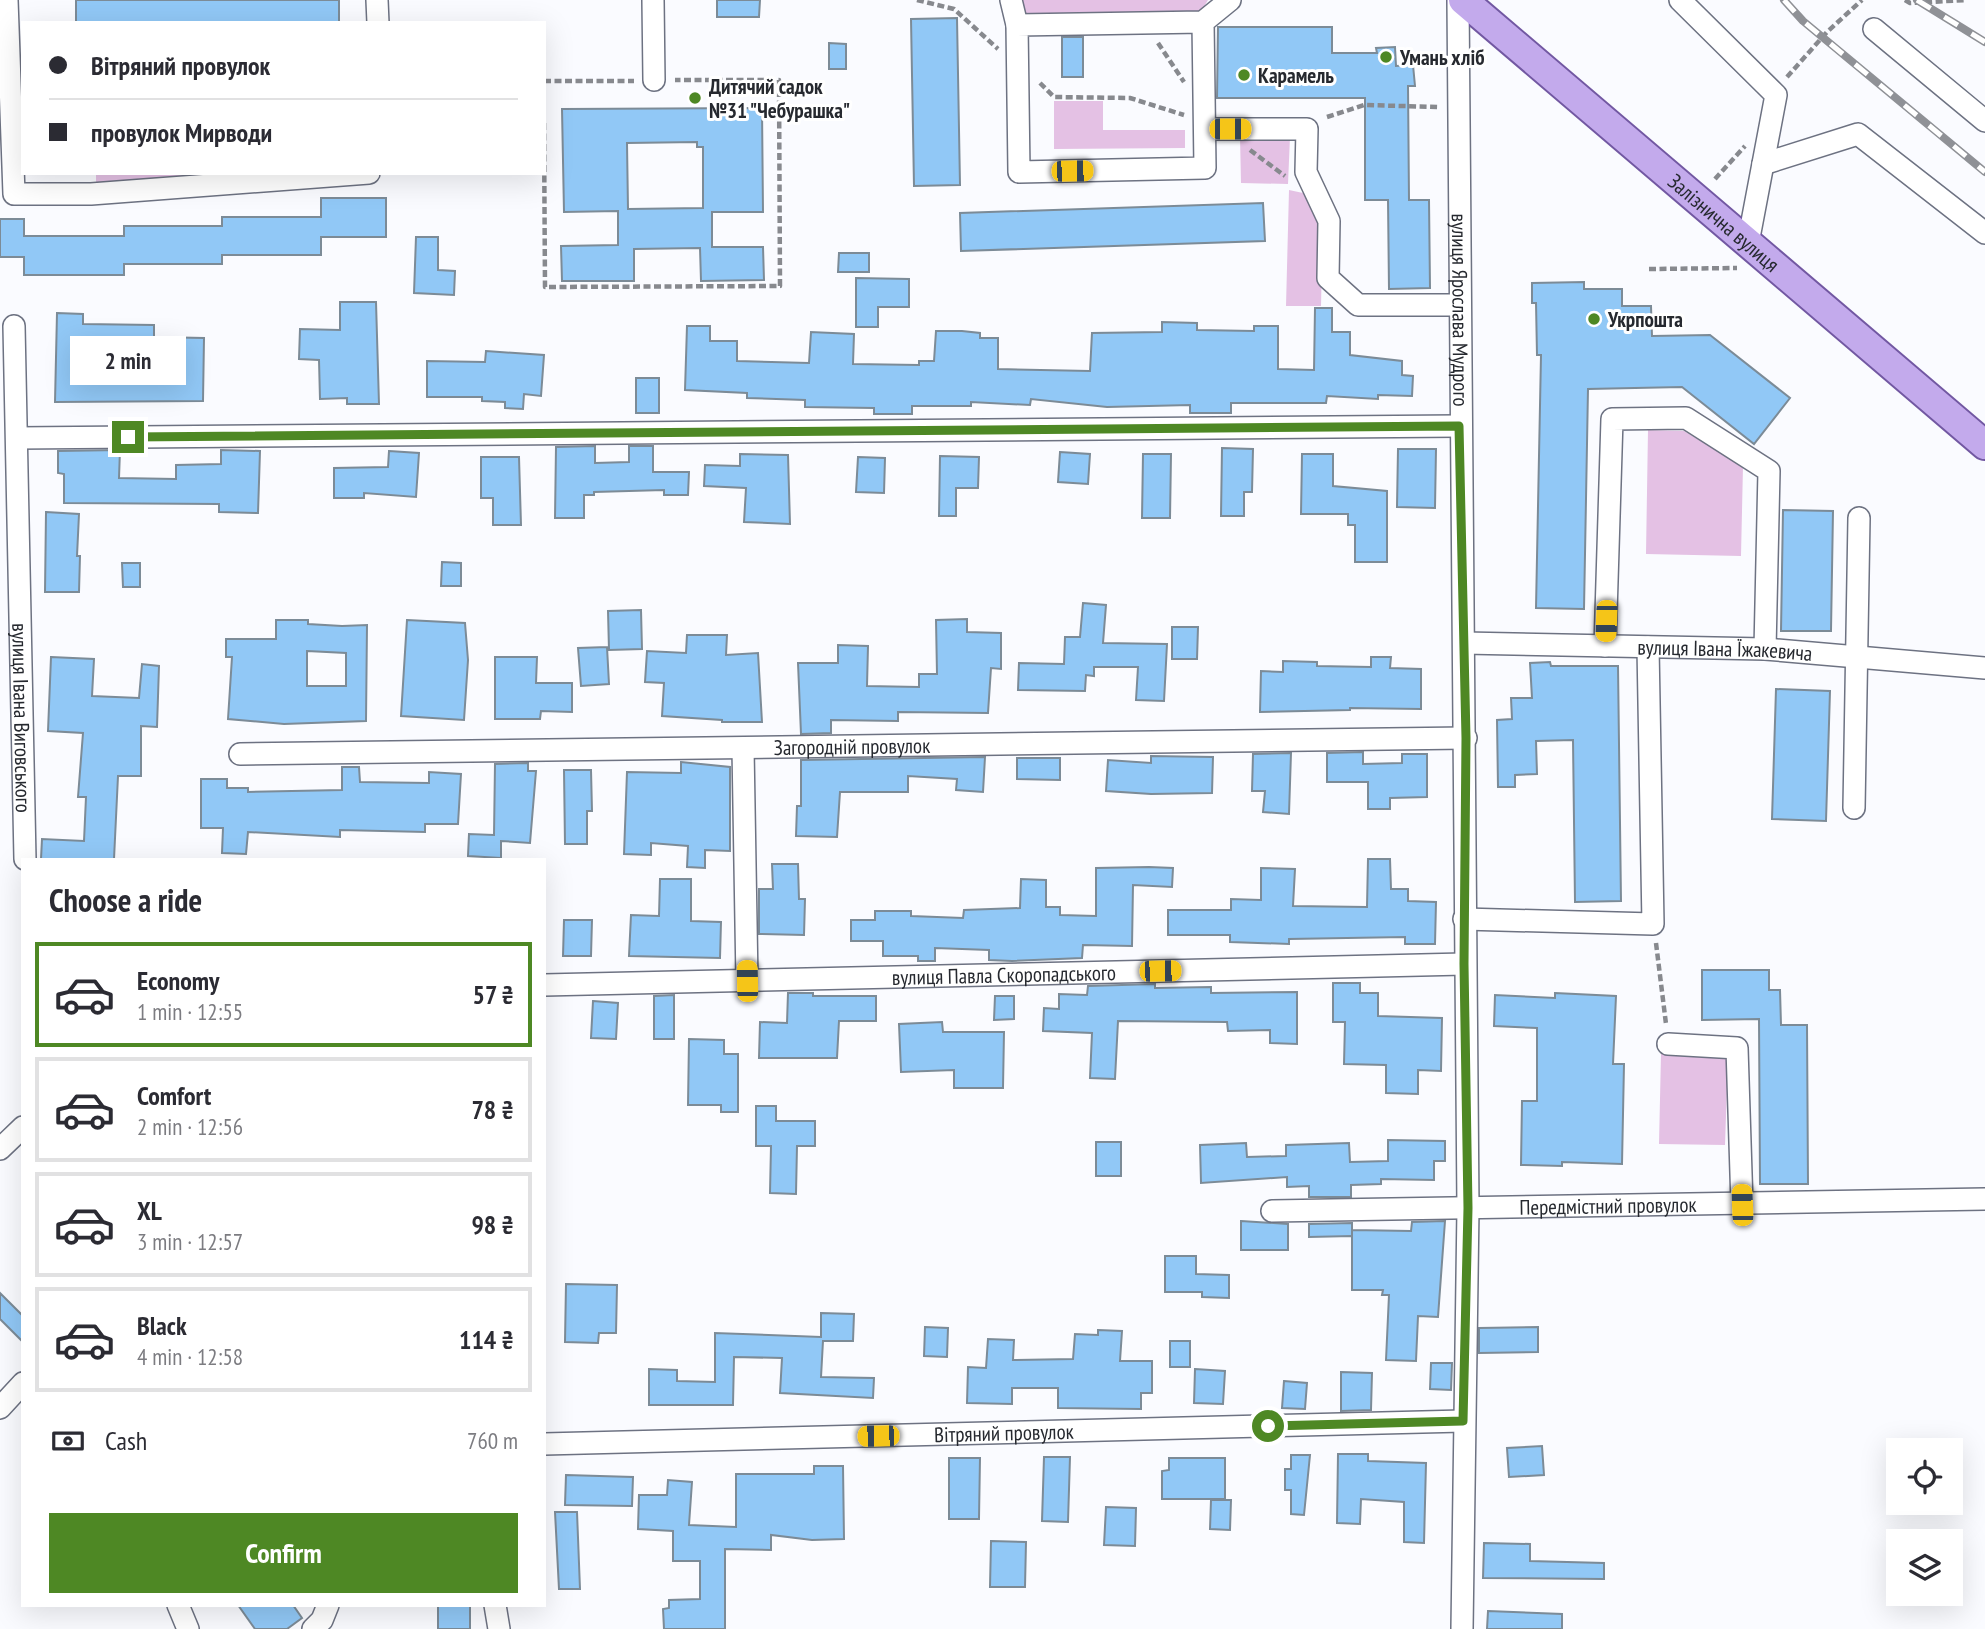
<!DOCTYPE html>
<html lang="en">
<head>
<meta charset="utf-8">
<style>
	body { margin:0; font-family:"PT Sans Narrow",sans-serif; background:#f2f2f3; color:#2b2b33; height:100vh; display:flex; flex-direction:column; font-size:26px; white-space:nowrap }
	* { box-sizing:border-box; margin:0 }
	p { font-size:23px; color:#7c7c81 }
	.icon { flex:none; width:38px; height:38px; fill:none; stroke:currentColor; stroke-width:2; stroke-linecap:round; stroke-linejoin:round }
	.map { position:relative; flex:1; overflow:hidden }
	.details { position:absolute; left:21px; top:858px; width:525px; height:749px; display:flex; flex-direction:column; background:#fff; border-radius:0px; box-shadow:0 7px 28px #0002 }
	.details>* { flex:none }
	.top-card { position:absolute; left:21px; top:21px; width:525px; height:154px; border-radius:0px; box-shadow:0 7px 28px #0002; display:grid; align-content:center; height:154px; padding:0 28px; background:#fff }
	.buttons { position:absolute; left:1886px; top:1438px; display:grid; gap:14px }
	.buttons a { display:grid; place-items:center; width:77px; height:77px; border-radius:0px; background:#fff; box-shadow:0 7px 28px #0002; font-size:35px }
	.end { position:absolute; width:32px; height:32px; margin:-16px; border:9px solid #4e8824; background:#fff; box-shadow:0 0 0 4px #fff }
	.from { border-radius:50% }
	.bubble { position:absolute; height:49px; border-radius:0px; background:#fff; box-shadow:0 7px 28px #0002; font-size:23px; font-weight:800; line-height:49px; text-align:center }
	.car { position:absolute; width:21px; height:42px; margin:-21px -10px; border-radius:9px; box-shadow:0 0 5px 2px #0007; background:linear-gradient(#f5c518 24%,#345 0 40%,#f5c518 0 76%,#345 0 86%,#f5c518 0) }
	.top-card b { display:flex; align-items:center; gap:24px; height:66px; font-size:26px }
	.top-card b+b { border-top:2px solid #e1e1e2 }
	.top-card i { width:18px; height:18px; background:#2b2b33 }
	ul { padding:0; list-style:none }
	li { display:flex; align-items:center; gap:21px; height:105px; margin:0 14px 10px; padding:0 14px; border:4px solid #e1e1e2; border-radius:0px }
	li div { flex:1 }
	li b { display:block; font-size:26px }
	li em { font-style:normal; font-weight:800 }
	li.active { border-color:#4e8824 }
	li>.icon { width:63px; height:63px; stroke-width:1.5 }
	h2 { padding:0 28px; font-size:32px; line-height:84px }
	.pay { display:flex; align-items:center; gap:18px; height:77px; padding:0 28px; font-size:26px }
	.pay p { margin-inline-start:auto }
	.primary-button { display:flex; gap:14px; margin-top:auto; padding:14px 28px }
	.primary-button a { flex:1; height:80px; border-radius:0px; background:#4e8824; color:#fff; font-size:28px; font-weight:800; line-height:80px; text-align:center }
	.map>svg:first-child { display:block }
	.green { fill:#e4c1e4 }
	.building { fill:#91c8f6; stroke:#7c8b97; stroke-width:2; fill-rule:evenodd }
	.lines { fill:none; stroke-linecap:round; stroke-linejoin:round }
	.minor-casing { stroke:#6d7282; stroke-width:24 }
	.major-casing { stroke:#7258a2; stroke-width:32 }
	.path { stroke:#87898e; stroke-width:4.5; stroke-dasharray:7 3.5; stroke-linecap:butt }
	.minor { stroke:#fff; stroke-width:21 }
	.major { stroke:#c3aaec; stroke-width:28 }
	.rail-casing { stroke:#8f9196; stroke-width:8 }
	.rail { stroke:#fff; stroke-width:5; stroke-dasharray:16; stroke-linecap:butt }
	.route { stroke:#4e8824; stroke-width:9 }
	.poi-dot { fill:#4e8824; stroke:#fff; stroke-width:2.5 }
	.labels { text-anchor:middle; dominant-baseline:central; stroke-width:6; stroke-linejoin:round; paint-order:stroke }
	.poi-label { font-size:21px; font-weight:bold; fill:#26292f; stroke:#fff; text-anchor:start }
	.street-label { font-size:21px; fill:#26292f; stroke:#fff }
</style>
</head>
<body>
<div class="map">
<svg width="1985" height="1629" viewBox="0 0 1985 1629">
	<rect width="100%" height="100%" fill="#fafbff"/>
	<path class="green" d="M1006 0H1208L1200 13H1010Z
		M1054 101H1103V130H1185V148L1054 149Z
		M1240 136 1290 137 1288 184 1241 183Z
		M96 173H280L96 189Z
		M1289 190 1303 193 1323 216 1321 306H1286Z
		M1648 430 1684 431 1743 466 1741 556 1646 554Z
		M1661 1054 1728 1057 1725 1145 1659 1144Z"/>
	<path class="building" d="M76 0H339V23H76Z
		M717 0H760L759 17H717Z
		M957 18 960 185 914 186 911 19Z
		M1218 27H1332V53H1377L1376 48 1395 47 1396 66 1413 65 1415 86H1408L1409 200H1429L1430 288 1389 289 1388 200H1365V98H1217Z
		M1062 37H1083V77H1062Z
		M829 43 846 44V69H829Z
		M762 108 763 212H712V247H763L764 280 701 281 700 248 634 249V281H562L561 246 618 245V211L564 212 562 109ZM697 142V147H703V208L628 209 627 143Z
		M321 198H386V237H321V255H222V264H124V275H24V257H0V219H24V236H124V226H222V217H321Z
		M1263 203 1265 241 961 251 960 213Z
		M416 237H438V270L455 271 454 295 414 293Z
		M839 253H869V272H838Z
		M856 278 909 279V307H878V327H856Z
		M1584 282V289H1622V306H1651L1652 336 1710 335 1790 398 1754 444 1682 387 1588 389 1584 609 1536 608 1541 355H1537L1536 303H1532V283Z
		M340 302H376L379 404H347V398L320 399 319 360 299 359 300 329 340 330Z
		M1315 308H1332V332H1350V355L1402 361V375L1413 376 1412 396 1378 395V399L1327 396 1326 403H1231V413H1190V405L1107 407 1031 399 1030 405 971 402V406H912V414H874V408L805 407V400L747 398V393L685 390 687 326H710V341H737V361L809 363 811 332 854 334 853 364 919 365V361H934L936 331H962L980 333V338H998V369L1090 371 1092 333 1162 332V322L1197 323V330L1254 331V326H1278V369L1314 370Z
		M57 313 83 314V324L154 325V337L204 338 203 401 55 402Z
		M486 351 544 355 541 396 524 394 523 409 505 408V402L482 401V397H427V361L485 362Z
		M636 378H659V413H636Z
		M595 446V463L629 462V446H653V472H689L688 495H664V490L594 492V495H584V518H555L556 447Z
		M1222 448 1253 449 1252 492H1244V516H1221Z
		M1398 449H1436L1435 508 1397 507Z
		M120 450 119 478 176 479V465L221 464V450L260 451 258 513 219 512V504L64 503V474L58 473V451Z
		M389 451 419 453 416 497 364 493V498H334V468L388 467Z
		M1060 452 1090 454 1088 484 1058 482Z
		M740 454 788 455 790 524 744 522 746 488 704 486 705 465 740 466Z
		M1143 454H1171L1170 518H1142Z
		M1302 454H1333V486L1387 491V562H1355V525H1348V514H1301Z
		M940 456 979 457 978 488H956V516H939Z
		M481 457H519L521 525H493V498H481Z
		M858 457 885 458 884 493 856 492Z
		M1783 510 1833 511 1831 631H1781Z
		M46 512 79 514 77 556H80L79 592H45Z
		M442 562 461 563V586H441Z
		M122 563H140V587H123Z
		M1083 603 1106 605 1103 643 1167 644 1164 701 1136 700 1138 667H1094V676L1086 675 1085 691 1018 690 1019 663 1064 664 1065 637H1080Z
		M641 610 642 649 609 650 608 611Z
		M967 619V632L1001 633V669L991 668 988 713 898 712V721L831 720V733L801 734 798 663H838V645L868 646 867 686 919 687V674H937L936 620Z
		M276 620H308V624L342 626 367 625 366 721 284 724 228 719 232 657H226V639H276ZM307 651 346 653V686H307Z
		M407 620 465 623 468 660 464 720 401 716Z
		M1172 627H1198L1197 659H1172Z
		M687 635H727L726 655 758 653 762 722H722V720L662 716 664 683 645 682 647 651 686 653Z
		M607 647 609 684 581 686 578 648Z
		M51 657 94 659 92 696 139 698 142 664 159 666 157 727 141 726V776H118L114 859H41L42 839 84 841 86 797H78L83 733 48 731Z
		M495 657H537L536 683H572V712L541 711 540 719H495Z
		M1371 657H1391L1390 668 1421 669V709L1350 708V710L1260 712 1261 671 1283 672V661L1317 662V666L1371 667Z
		M1550 662 1551 666H1618L1621 901 1575 902 1573 740 1536 741 1537 774 1515 775V787H1498L1497 720 1512 719 1511 698H1532L1530 663Z
		M1776 689 1830 691 1826 821 1772 819Z
		M1363 752V764L1402 763V754H1427V797L1390 798V809H1368V782H1327V753Z
		M1291 753 1289 814 1263 812 1265 791H1252L1253 754Z
		M1151 756 1213 757 1212 793 1151 794 1106 791 1108 760 1151 763Z
		M985 757 983 792 956 790 957 779 908 776V792H840L837 837 796 836 797 806H801V760Z
		M1017 758H1060V780L1017 779Z
		M681 762 730 767V851L705 850V868L687 867 688 846 651 843V855L624 854 627 772 681 773Z
		M528 763V771H536L530 843 501 841V858L468 856 469 834 494 835 495 764Z
		M342 767H359L360 782 429 783V772L461 774 458 824H425V832L340 830V837L248 832 246 854 222 853 223 828H201V779H227V788H248V792L342 790Z
		M564 770H591L592 811H587V844H565Z
		M1368 859H1390L1391 889H1408V901L1436 902 1435 944H1405V937L1289 939V944L1230 942V935H1168V910H1231V899L1261 900V868L1295 869 1293 906 1367 907Z
		M772 864H798L799 899H805L804 935 759 934V889H773Z
		M1149 867 1173 868 1172 887 1133 885 1132 946 1083 945 1082 958 1012 961 989 960V950L935 948V961H918V956H883V941H851V920H875V911H911V916L963 918 964 910 1020 908 1021 879 1046 880V907H1060V915L1096 916V868Z
		M660 879H691V921L721 922 720 958 629 956 631 915 659 916Z
		M564 920H592L591 956H563Z
		M1702 970H1769V990H1780L1781 1025H1807L1808 1184H1760L1759 1019 1702 1020Z
		M1333 983H1360V993H1378V1016L1442 1018 1441 1071 1418 1070V1094L1386 1093V1065L1344 1064 1345 1022H1333Z
		M1155 984V988L1211 987V993L1297 992V1044L1270 1043V1030L1228 1031 1227 1022 1118 1021 1115 1079 1090 1078 1092 1033 1043 1031 1044 1008 1059 1009V994L1087 995 1088 986Z
		M788 993H813V996H876V1021H839L837 1058H759L760 1022 787 1023Z
		M1555 993 1616 996 1613 1064H1624L1622 1164 1562 1162V1166L1521 1165 1522 1101H1537V1028L1494 1026 1495 995 1555 998Z
		M674 995V1039H654V996Z
		M995 996H1014V1019L994 1020Z
		M593 1001 618 1003 616 1039 591 1038Z
		M942 1022 943 1032H1004L1003 1088H954V1070L901 1072 899 1024Z
		M689 1039 724 1040V1054H738V1112H721V1105H688Z
		M756 1106H776V1121H815V1146H797L796 1194 770 1193 771 1146H756Z
		M1388 1140 1445 1141V1161H1434V1180L1381 1179V1184L1351 1185V1197H1309V1186L1287 1187V1177L1201 1183 1200 1145 1246 1143 1247 1157 1286 1156V1145L1349 1143 1350 1162 1388 1161Z
		M1096 1142H1121V1176H1096Z
		M1241 1221 1288 1224V1250H1241Z
		M1445 1221 1438 1317 1418 1316 1416 1361 1386 1360 1389 1295H1382L1383 1290H1352V1236L1309 1237V1224L1352 1223V1236V1230L1411 1231 1412 1222Z
		M1165 1256H1196V1274L1229 1275V1298L1202 1297V1292H1165Z
		M566 1284 617 1285 616 1333H599L598 1343 565 1342Z
		M0 1293 23 1316V1342L0 1319Z
		M821 1313 854 1314 853 1341H823L821 1377 874 1378 873 1398 780 1393 782 1358 734 1357 733 1405H649V1369L677 1370V1381L715 1382V1333L821 1337Z
		M925 1327 948 1328 947 1357 924 1356Z
		M1538 1327V1352L1479 1353V1328Z
		M1098 1330 1122 1331 1120 1361H1152V1393H1141V1409L1058 1408V1388H1012V1404L967 1403 968 1367 986 1368 988 1339 1014 1340 1013 1360 1073 1359 1075 1334 1098 1335Z
		M1170 1341H1190V1367H1170Z
		M1431 1363H1452L1451 1390 1430 1389Z
		M1195 1369 1225 1371 1223 1404 1194 1403Z
		M1341 1372 1372 1373 1371 1410 1341 1411Z
		M1284 1381 1307 1383 1305 1409 1282 1408Z
		M1542 1446 1544 1475 1509 1477 1507 1448Z
		M1338 1454H1368V1461L1426 1463 1424 1543 1404 1542V1502L1361 1499 1360 1524 1337 1523Z
		M1291 1455H1310L1304 1515 1291 1514V1490H1285V1469H1291Z
		M1044 1457H1070L1068 1522 1042 1521Z
		M949 1458H980L979 1519H949Z
		M1169 1458H1225V1499H1162V1471L1169 1470Z
		M814 1466H843L844 1539 812 1540 771 1535V1550L725 1549V1629H664L663 1609 669 1608V1600L700 1599V1561H673V1531L638 1529 639 1495H667L668 1480 692 1482 689 1525 736 1527V1474H814Z
		M566 1475 633 1477 632 1506 565 1505Z
		M1211 1500H1231L1230 1530 1210 1529Z
		M1106 1507 1136 1508 1135 1546 1104 1545Z
		M555 1512H577L580 1589H559Z
		M991 1541 1026 1542 1025 1587H990Z
		M1484 1543 1530 1544V1561L1604 1563V1579L1483 1578Z
		M238 1605H293L302 1618 287 1629H255Z
		M438 1606H470V1629H438Z
		M1488 1611 1562 1614V1629H1487Z"/>
	<g class="lines">
		<g class="minor-casing">
			<g id="minor">
				<path d="M7 0 14 194H91L369 173"/>
				<path d="M377 0 378 23"/>
				<path d="M653 0 654 80"/>
				<path d="M1011 0 1017 25"/>
				<path id="s1" d="M1458 0 1468 1208 1462 1629"/>
				<path d="M1680 0 1776 95 1748 243"/>
				<path d="M1203 22 1205 168 1019 172 1017 25 1203 22 1230 0"/>
				<path d="M1874 29 1985 121"/>
				<path d="M1205 129H1307L1306 172 1329 221 1328 278 1358 305H1459"/>
				<path d="M1763 164 1858 134 1985 233"/>
				<path id="s2" d="M14 326 25 859"/>
				<path d="M17 438 1459 426"/>
				<path id="s3" d="M1464 643 1765 649 1985 668"/>
				<path d="M1605 646 1612 419 1686 418 1769 471 1765 649"/>
				<path d="M743 748 747 981"/>
				<path id="s4" d="M240 754 1466 738"/>
				<path d="M1854 808 1859 518"/>
				<path d="M1464 919 1653 924 1648 647"/>
				<path id="s5" d="M544 985 1464 964"/>
				<path d="M1668 1044 1737 1048 1742 1205"/>
				<path d="M0 1149 23 1127"/>
				<path id="s6" d="M1272 1211 1985 1199"/>
				<path d="M0 1408 23 1383"/>
				<path id="s7" d="M544 1444 1463 1421"/>
				<path d="M178 1605 188 1629"/>
				<path d="M495 1605 499 1629"/>
				<path d="M313 1629 322 1620 328 1605"/>
			</g>
		</g>
		<g class="major-casing">
			<g id="major">
				<path id="s8" d="M1463 0 1985 445"/>
			</g>
		</g>
		<path class="path" d="M917 0 954 9 998 49
			M1905 0 1910 3 1967 0
			M1158 43 1184 82
			M1787 77 1827 32 1862 0
			M544 81H634
			M1040 83 1054 97 1130 98 1184 115
			M1327 117 1364 105 1438 107
			M544 123 545 287 780 286 779 80H675
			M1250 150 1285 176
			M1715 179 1745 146
			M1649 269 1737 268
			M1656 943 1666 1024"/>
		<use href="#minor" class="minor"/>
		<use href="#major" class="major"/>
		<g class="rail-casing">
			<path id="rail" d="M1784 0 1803 21 1985 172
				M1917 0 1985 42"/>
		</g>
		<use href="#rail" class="rail"/>
	</g>
	<g class="lines">
		<path class="route" d="M128 437 1459 426 1466 738 1464 964 1468 1208 1463 1421 1268 1426"/>
	</g>
	<g class="poi-dot">
		<circle cx="1386" cy="57" r="7"/>
		<circle cx="1244" cy="75" r="7"/>
		<circle cx="695" cy="98" r="7"/>
		<circle cx="1594" cy="319" r="7"/>
	</g>
	<g class="labels">
		<g class="poi-label">
			<text x="1400" y="57">Умань хліб</text>
			<text x="1258" y="75">Карамель</text>
			<text x="709" y="86">Дитячий садок<tspan x="709" dy="24">№31 "Чебурашка"</tspan></text>
			<text x="1608" y="319">Укрпошта</text>
		</g>
		<g class="street-label">
			<text stroke="none"><textPath href="#s8" startOffset="343">Залізнична вулиця</textPath></text>
			<text stroke="none"><textPath href="#s1" startOffset="310">вулиця Ярослава Мудрого</textPath></text>
			<text stroke="none"><textPath href="#s3" startOffset="261">вулиця Івана Їжакевича</textPath></text>
			<text stroke="none"><textPath href="#s2" startOffset="392">вулиця Івана Виговського</textPath></text>
			<text stroke="none"><textPath href="#s4" startOffset="612">Загородній провулок</textPath></text>
			<text stroke="none"><textPath href="#s5" startOffset="460">вулиця Павла Скоропадського</textPath></text>
			<text stroke="none"><textPath href="#s6" startOffset="336">Передмістний провулок</textPath></text>
			<text stroke="none"><textPath href="#s7" startOffset="460">Вітряний провулок</textPath></text>
		</g>
	</g>
</svg>
<div class="buttons">
<a><svg class="icon" aria-label="locate" viewBox="0 0 24 24"><circle cx="12" cy="12" r="6"/><path d="M12 2v4M12 18v4M2 12h4M18 12h4"/></svg></a>
<a><svg class="icon" aria-label="layers" viewBox="0 0 24 24"><path d="M12 4l9 5-9 5-9-5zM3 14l9 5 9-5"/></svg></a>
</div>
<i class="end from" style="left:1268px;top:1426px"></i>
<i class="end" style="left:128px;top:437px"></i>
<div class="bubble" style="left:70px;top:336px;width:116px">2 min</div>
<i class="car" style="left:1230px;top:129px;rotate:90deg"></i>
<i class="car" style="left:1072px;top:171px;rotate:89deg"></i>
<i class="car" style="left:1606px;top:621px;rotate:182deg"></i>
<i class="car" style="left:1160px;top:971px;rotate:89deg"></i>
<i class="car" style="left:747px;top:981px;rotate:359deg"></i>
<i class="car" style="left:1742px;top:1205px;rotate:358deg"></i>
<i class="car" style="left:878px;top:1436px;rotate:269deg"></i>
<div class="top-card">
<b><i class="from"></i>Вітряний провулок</b>
<b><i></i>провулок Мирводи</b>
</div>
<section class="details">
<h2>Choose a ride</h2>
<ul>
<li class="active"><svg class="icon" aria-label="car" viewBox="0 0 24 24"><path d="M5 17H2v-5l4-1 3-4h7l3 4 3 1v5h-3M9 17h6M6 11h13"/><circle cx="7" cy="17" r="2"/><circle cx="17" cy="17" r="2"/></svg><div><b>Economy</b><p>1 min · 12:55</p></div><em>57 ₴</em></li>
<li><svg class="icon" aria-label="car" viewBox="0 0 24 24"><path d="M5 17H2v-5l4-1 3-4h7l3 4 3 1v5h-3M9 17h6M6 11h13"/><circle cx="7" cy="17" r="2"/><circle cx="17" cy="17" r="2"/></svg><div><b>Comfort</b><p>2 min · 12:56</p></div><em>78 ₴</em></li>
<li><svg class="icon" aria-label="car" viewBox="0 0 24 24"><path d="M5 17H2v-5l4-1 3-4h7l3 4 3 1v5h-3M9 17h6M6 11h13"/><circle cx="7" cy="17" r="2"/><circle cx="17" cy="17" r="2"/></svg><div><b>XL</b><p>3 min · 12:57</p></div><em>98 ₴</em></li>
<li><svg class="icon" aria-label="car" viewBox="0 0 24 24"><path d="M5 17H2v-5l4-1 3-4h7l3 4 3 1v5h-3M9 17h6M6 11h13"/><circle cx="7" cy="17" r="2"/><circle cx="17" cy="17" r="2"/></svg><div><b>Black</b><p>4 min · 12:58</p></div><em>114 ₴</em></li>
</ul>
<div class="pay"><svg class="icon" aria-label="cash" viewBox="0 0 24 24"><path d="M3 7h18v10H3z"/><circle cx="12" cy="12" r="2"/></svg>Cash<p>760 m</p></div>
<div class="primary-button"><a>Confirm</a></div>
</section>
</div>
</body>
</html>
